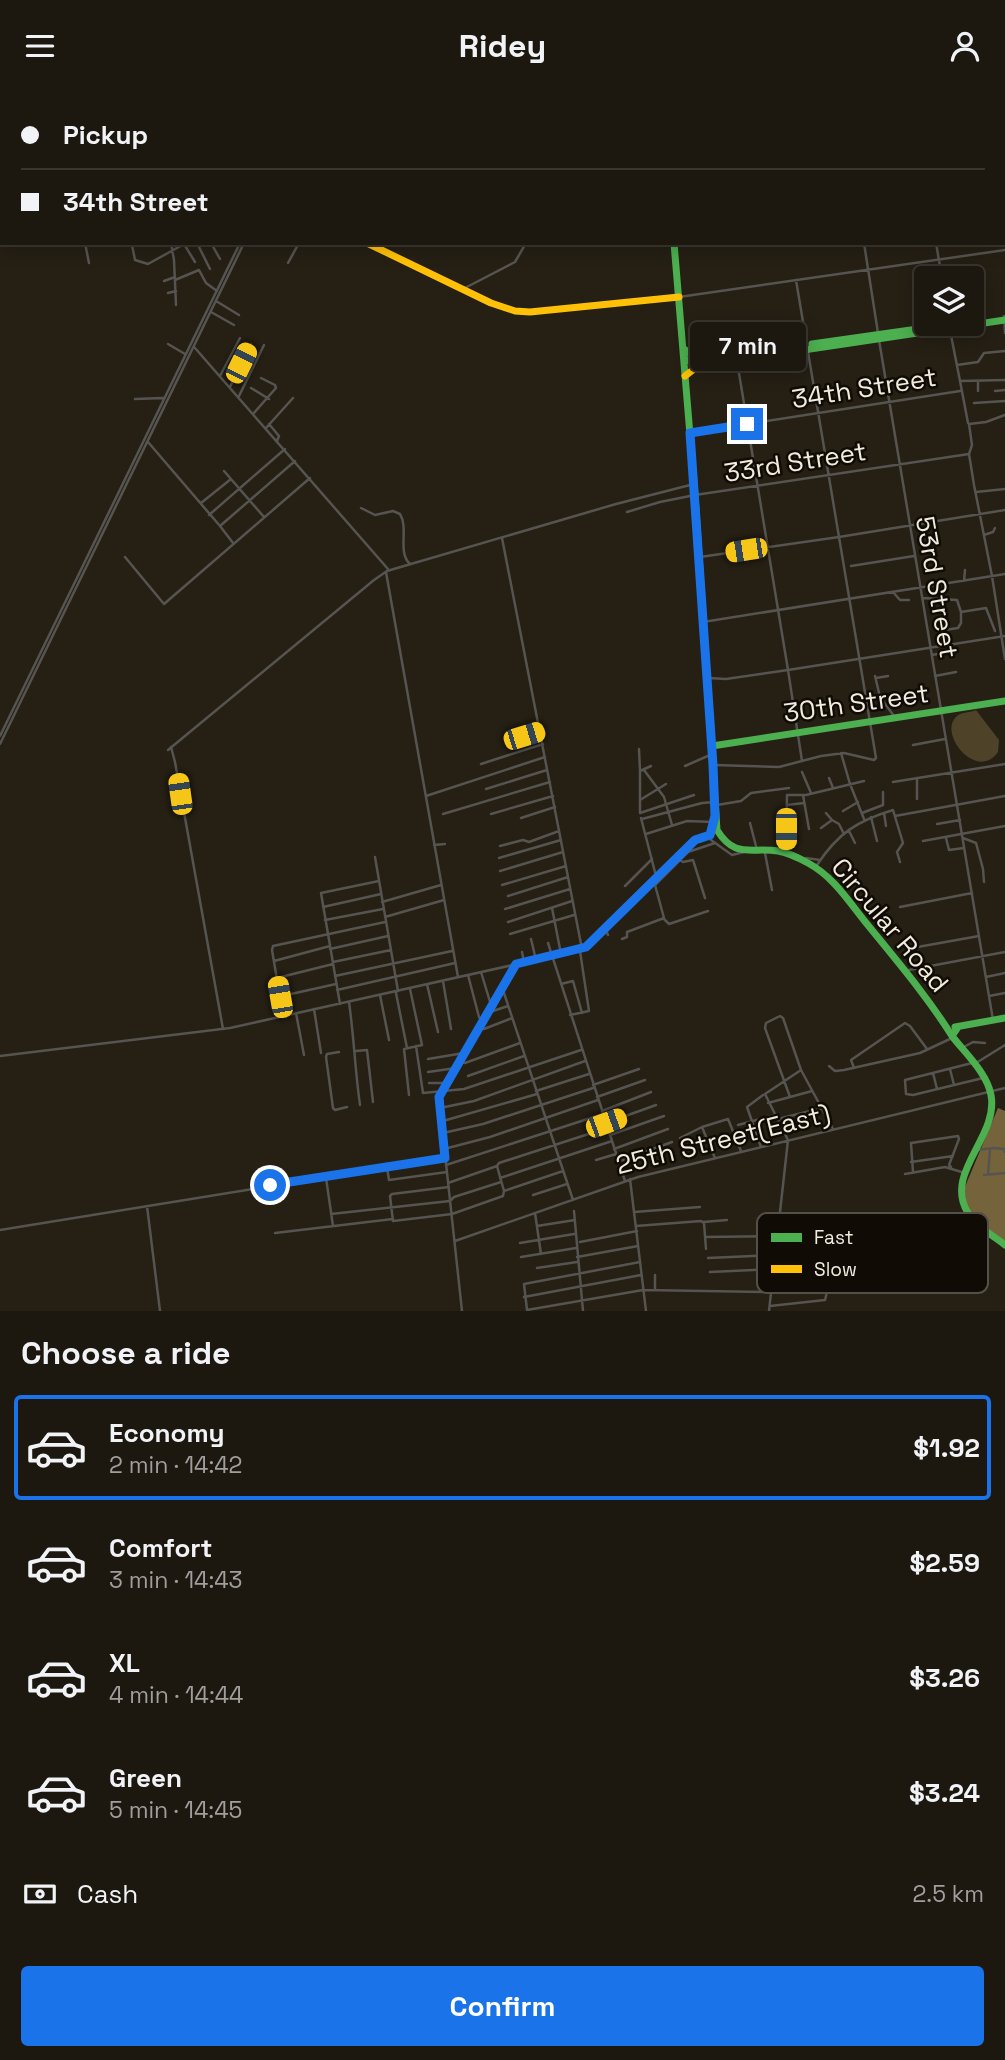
<!DOCTYPE html>
<html lang="en">
<head>
<meta charset="utf-8">
<style>
	body { margin:0; font-family:"Space Grotesk",sans-serif; background:#252018; color:#f1f3f6; height:100vh; display:flex; flex-direction:column; font-size:26px; white-space:nowrap }
	* { box-sizing:border-box; margin:0 }
	p { font-size:23px; color:#a09f9e }
	.icon { flex:none; width:38px; height:38px; fill:none; stroke:currentColor; stroke-width:2; stroke-linecap:round; stroke-linejoin:round }
	.map { position:relative; height:1220px; overflow:hidden }
	.panel { display:flex; flex-direction:column; background:#1c170f; flex:1 }
	.panel>* { flex:none }
	.banner { position:absolute; left:0px; top:0px; width:1006px; height:154px; box-shadow:0 4px 18px #0003,0 0 0 2px #3a362f; display:grid; align-content:center; height:154px; padding:0 21px; background:#1c170f }
	.fabs { position:absolute; left:914px; top:175px; display:grid; gap:14px }
	.fabs a { display:grid; place-items:center; width:70px; height:70px; border-radius:7px; background:#1c170f; box-shadow:0 4px 18px #0003,0 0 0 2px #3a362f; font-size:35px }
	.end { position:absolute; width:32px; height:32px; margin:-16px; border:9px solid #1a73e8; background:#fff; box-shadow:0 0 0 4px #fff }
	.from { border-radius:50% }
	.bubble { position:absolute; height:49px; border-radius:7px; background:#1c170f; box-shadow:0 4px 18px #0003,0 0 0 2px #3a362f; font-size:23px; font-weight:700; line-height:49px; text-align:center }
	.car { position:absolute; width:21px; height:42px; margin:-21px -10px; border-radius:9px; box-shadow:0 0 5px 2px #0007; background:linear-gradient(#f5c518 24%,#345 0 40%,#f5c518 0 76%,#345 0 86%,#f5c518 0) }
	.banner b { display:flex; align-items:center; gap:24px; height:66px; font-size:26px }
	.banner b+b { border-top:2px solid #3a362f }
	.banner i { width:18px; height:18px; background:#f1f3f6 }
	ul { padding:0; list-style:none }
	li { display:flex; align-items:center; gap:21px; height:105px; margin:0 14px 10px; padding:0 7px; border:4px solid transparent; border-radius:7px }
	li div { flex:1 }
	li b { display:block; font-size:26px }
	li em { font-style:normal; font-weight:700 }
	li.on { border-color:#1a73e8 }
	li>.icon { width:63px; height:63px; stroke-width:1.5 }
	h2 { padding:0 21px; font-size:32px; line-height:84px }
	.pay { display:flex; align-items:center; gap:18px; height:77px; padding:0 21px; font-size:26px }
	.pay p { margin-inline-start:auto }
	.cta { display:flex; gap:14px; margin-top:auto; padding:14px 21px }
	.cta a { flex:1; height:80px; border-radius:7px; background:#1a73e8; color:#fff; font-size:28px; font-weight:700; line-height:80px; text-align:center }
	header { display:flex; justify-content:space-between; align-items:center; height:91px; padding:0 21px; background:#1c170f; font-size:32px; font-weight:700 }
	.map>svg:first-child { display:block }
	.green { fill:#4e4228 }
	.water { fill:#75633b }
	.lines { fill:none; stroke-linecap:round; stroke-linejoin:round }
	.stream { stroke:#75633b; stroke-width:2 }
	.street { stroke:#565450; stroke-width:2.5 }
	.fast { stroke:#4caf50; stroke-width:7 }
	.slow { stroke:#ffc107; stroke-width:7 }
	.route { stroke:#1a73e8; stroke-width:9 }
	.labels { text-anchor:middle; dominant-baseline:central; stroke-width:5; stroke-linejoin:round; paint-order:stroke }
	.street-label { font-size:26px; fill:#f2ece0; stroke:#100c05 }
	.key { fill:#100c05; stroke:#544f47; stroke-width:2 }
	.key-label { font-size:19px; fill:#f2ece0 }
</style>
</head>
<body>
<header><svg class="icon" aria-label="menu" viewBox="0 0 24 24"><path d="M4 6h16M4 12h16M4 18h16"/></svg>Ridey<svg class="icon" aria-label="person" viewBox="0 0 24 24"><circle cx="12" cy="8" r="4"/><path d="M4 21q1-7 8-7t8 7"/></svg></header>
<div class="map">
<svg width="1005" height="1220" viewBox="0 0 1005 1220">
	<rect width="100%" height="100%" fill="#251f14"/>
	<path class="green" d="M976 619 999 649 998 661C977 691 938 643 956 626 962 620 970 622 976 619Z"/>
	<path class="water" d="M998 1017 1005 1020V1153L981 1133 967 1117 964 1098Z"/>
	<g class="lines">
		<path class="stream" d="M123 0 124 2"/>
		<path class="street" d="M120 0 121 2
			M128 0 129 2
			M199 0V2
			M286 0 288 2
			M840 0 841 2
			M914 0V2
			M148 2 151 0
			M221 2V0
			M238 2 243 0
			M313 2 314 0
			M318 2V0
			M420 2 421 0
			M576 2 577 0
			M596 2 597 0
			M1 40 2 43
			M1004 66H1005
			M1004 112H1005
			M85 152 89 172
			M135 152 132 154 135 169 148 173 186 152
			M171 152 174 169 176 214
			M197 152 210 178
			M211 152 220 168
			M864 152 878 242
			M936 152 942 187
			M184 153 195 171
			M288 172 299 152
			M175 189 199 179 206 192 217 200
			M796 189 839 446 1005 419
			M164 190 175 186
			M463 198 515 171 526 152
			M168 202 176 200
			M679 206 1005 159
			M216 210 239 224
			M211 221 234 234
			M1004 225 1005 242
			M950 239 960 290
			M879 249 993 929
			M168 253 185 263
			M195 257 388 478
			M957 274 978 271 984 262 1005 260
			M220 285 240 247
			M230 296 251 253
			M251 297 269 308
			M978 300V290
			M995 300 1005 299
			M239 305 264 254
			M135 308 163 307
			M974 312 1005 310
			M253 323 276 297 275 294 261 287
			M1005 324 986 331 969 333 972 354 969 363 974 394 992 485 1005 568
			M968 332 960 290 1005 289
			M269 333 279 345 277 350
			M266 337 293 307
			M690 342 960 300
			M148 351 220 435 295 370
			M224 380 264 426
			M976 401 1005 398
			M201 412 231 388
			M361 417 375 424 393 420 400 423C409 438 397 461 410 473
			M627 421 660 411 695 404 969 363
			M209 424 285 358
			M220 435 233 452
			M984 444 993 441 995 437
			M502 447 582 858
			M125 466 164 513 310 387
			M700 466 839 446 876 667 874 669 844 662 821 665 779 676 714 674
			M851 475 914 465
			M386 481 458 886
			M964 490 965 479
			M893 501 900 509H909
			M922 507 957 509 961 521 986 517 995 540
			M703 531 1005 483
			M938 540 958 537 961 532V521
			M932 564 953 560
			M875 585 880 606 894 625
			M935 585 956 581
			M708 587 726 588 788 579 737 270
			M876 587 888 585
			M0 645 240 152
			M525 645 540 640
			M0 653 244 152
			M913 654 945 648
			M171 656 175 671 223 938
			M639 658 640 680
			M168 659 374 489 387 480 616 413 694 393
			M841 662 850 693 864 728
			M802 670 788 579 1005 545
			M481 673 543 653
			M651 675 640 680V722L694 704
			M685 675 710 664
			M644 679 664 706 672 734
			M802 681 811 702
			M829 687 833 697
			M917 687V708
			M893 691 1005 673
			M486 698 547 679
			M803 704 809 738
			M426 705 545 666
			M640 709 666 693
			M717 714 741 710 751 702 789 697
			M787 714 804 712
			M843 720 858 711
			M826 722 832 729
			M862 722 883 714V701
			M884 722 886 735
			M443 723 550 691
			M491 723 553 705
			M895 725 1005 705
			M871 726 877 750
			M521 727 555 716
			M641 727 656 785
			M642 728 702 712 714 711
			M713 732 711 749 732 764 744 761
			M750 732 757 759
			M937 733 960 729
			M821 737 832 729 839 733 844 743
			M849 740 855 752
			M646 743 687 730 713 731
			M946 747 949 759 964 757
			M963 747 976 752 983 778 984 791
			M923 750 1005 735
			M434 754 445 753
			M500 755 523 749 529 751 559 740
			M765 762 772 799
			M786 762 787 704H806L864 690
			M375 766 398 900
			M499 767 561 749
			M806 767 820 769
			M680 769 683 771 693 769 705 807
			M817 774C838 742 857 730 893 719L903 752 897 761 900 771
			M500 780 563 761
			M502 794 566 775
			M625 795 652 768
			M508 805 568 786
			M382 811 441 794
			M323 816 381 803
			M900 816 972 802
			M552 817 561 863
			M505 818 570 798
			M385 826 444 809
			M663 827 669 833 708 820
			M325 829 383 818
			M508 831 572 810
			M605 837 608 844
			M510 843 574 824
			M531 848 536 869
			M622 848 627 846V841L664 827 655 794 688 761 715 752
			M548 852 625 1090
			M912 857 979 845
			M330 858 388 845
			M522 861 524 871
			M274 870 330 855
			M333 871 391 859
			M909 879 1005 861
			M481 881 491 914
			M468 884 479 926 482 930
			M335 885 452 860
			M986 886 1005 882
			M277 887 333 873
			M443 890 451 938
			M427 893 438 941
			M561 893 573 890 582 922
			M502 896 573 1109
			M337 899 455 872
			M396 902 407 957
			M380 904 389 949
			M282 905 336 893
			M989 905 1005 902
			M349 911C354 946 355 979 360 1014
			M340 913 321 802 379 790
			M314 918 321 962
			M493 920 508 915
			M296 922 304 964
			M283 924 272 859 273 855 385 831
			M570 924 589 920 580 860
			M484 938 512 927
			M416 955 423 1002 464 998 581 959
			M962 957 973 951 985 952
			M356 960 367 959 373 1011
			M339 961 327 963 326 966 333 1017 335 1019 347 1016
			M0 965 230 937 580 859 592 850 695 749 710 745
			M428 968 464 962
			M460 971 465 972 520 952
			M972 972 905 989 906 1003 913 1004 983 987
			M976 972 1005 954
			M829 975 835 980 844 979 920 962 952 947
			M854 977 851 969 905 932 910 935 927 958
			M950 978 954 994
			M428 981 456 977
			M933 982 937 998
			M468 985 524 965
			M429 992H447
			M593 994 639 978
			M536 1000 589 983
			M409 1004 404 958 422 954 410 898
			M597 1006 645 989
			M790 1006 765 937 766 932 780 925 783 927 801 979 833 1038
			M768 1012 812 1000
			M440 1017 474 1010 585 970
			M602 1020 651 1001
			M778 1028 822 1017
			M443 1030 537 1003
			M606 1032 656 1014
			M738 1034 775 1024
			M702 1036 728 1028 741 1060
			M443 1042 483 1033 593 997
			M610 1044 664 1025
			M680 1047 702 1036 715 1067
			M761 1056 747 1016 763 1004
			M444 1058 490 1046 598 1009
			M614 1058 668 1038
			M977 1059 994 1057 1004 1058 1005 1061
			M596 1069 616 1063
			M620 1070 672 1051
			M911 1071 953 1065
			M446 1074 603 1023
			M387 1076 389 1089 447 1081
			M913 1081 911 1052 958 1045 959 1048 949 1074 951 1076
			M905 1083 945 1076 965 1082
			M984 1084 1005 1082
			M988 1084 990 1059
			M326 1087 333 1135
			M500 1087 612 1050
			M630 1088 646 1220
			M448 1092 497 1075
			M449 1096 392 1103 390 1105 393 1130 452 1123 503 1105 504 1100 497 1075 499 1072 607 1037
			M504 1100 563 1080
			M533 1104 567 1093
			M147 1115 160 1220
			M574 1120 583 1220
			M634 1121 700 1116
			M535 1122 541 1163
			M331 1123 450 1110 454 1106 501 1091
			M703 1131 727 1129
			M537 1135 575 1129
			M636 1135 701 1130 704 1132 706 1158
			M0 1139 445 1067
			M275 1142 393 1128
			M705 1146 778 1145
			M455 1150 638 1086 1005 997
			M580 1151 637 1140
			M520 1152 574 1143
			M521 1166 576 1157
			M577 1166 638 1155
			M708 1167 775 1164
			M640 1171 524 1193 527 1219 643 1199 772 1201 825 1196 828 1197 825 1209 770 1215
			M537 1177 577 1171
			M710 1181 773 1178
			M655 1184V1199
			M524 1206 641 1184
			M462 1220 439 1008 515 874
			M769 1220 788 1049 765 1003 801 979"/>
		<path class="fast" d="M986 0V2
			M0 64 2 63
			M1004 128 1005 132
			M674 152 695 404 717 739C735 768 750 756 778 760 789 762 799 767 808 772 834 786 849 811 867 833 897 870 927 905 952 945L958 936
			M812 253 953 233
			M684 258 698 270
			M684 270 764 260
			M697 275 1005 229
			M712 655 1005 610
			M955 936 1005 927
			M952 945C965 962 987 982 991 1004 999 1046 943 1082 968 1122 976 1136 993 1144 1005 1154"/>
		<path class="slow" d="M662 0V2
			M367 152 491 212 515 220 530 221 679 206
			M685 285 698 275"/>
	</g>
	<g class="lines">
		<path class="route" d="M270 1094 445 1067 439 1006 516 873 586 856 695 749 710 744 715 725 713 674 690 342 747 333"/>
	</g>
	<g class="labels">
		<g class="street-label">
			<text transform="translate(864 297) rotate(-9)">34th Street</text>
			<text transform="translate(795 371) rotate(-9)">33rd Street</text>
			<text transform="translate(937 496) rotate(80)">53rd Street</text>
			<text transform="translate(856 612) rotate(-8)">30th Street</text>
			<text transform="translate(890 834) rotate(50)">Circular Road</text>
			<text transform="translate(723 1048) rotate(-14)">25th Street(East)</text>
		</g>
	</g>
	<rect x="757" y="1122" width="231" height="80" rx="10" class="key"/>
	<rect x="771" y="1142" width="31" height="9" fill="#4caf50"/>
	<rect x="771" y="1174" width="31" height="8" fill="#ffc107"/>
	<g class="key-label">
		<text x="814" y="1153">Fast</text>
		<text x="814" y="1185">Slow</text>
	</g>
</svg>
<div class="fabs">
<a><svg class="icon" aria-label="layers" viewBox="0 0 24 24"><path d="M12 4l9 5-9 5-9-5zM3 14l9 5 9-5"/></svg></a>
</div>
<i class="end from" style="left:270px;top:1094px"></i>
<i class="end" style="left:747px;top:333px"></i>
<div class="bubble" style="left:690px;top:231px;width:116px">7 min</div>
<i class="car" style="left:241px;top:272px;rotate:26deg"></i>
<i class="car" style="left:746px;top:459px;rotate:261deg"></i>
<i class="car" style="left:524px;top:645px;rotate:73deg"></i>
<i class="car" style="left:180px;top:703px;rotate:352deg"></i>
<i class="car" style="left:786px;top:738px;rotate:180deg"></i>
<i class="car" style="left:280px;top:906px;rotate:350deg"></i>
<i class="car" style="left:606px;top:1032px;rotate:70deg"></i>
<div class="banner">
<b><i class="from"></i>Pickup</b>
<b><i></i>34th Street</b>
</div>
</div>
<section class="panel">
<h2>Choose a ride</h2>
<ul>
<li class="on"><svg class="icon" aria-label="car" viewBox="0 0 24 24"><path d="M5 17H2v-5l4-1 3-4h7l3 4 3 1v5h-3M9 17h6M6 11h13"/><circle cx="7" cy="17" r="2"/><circle cx="17" cy="17" r="2"/></svg><div><b>Economy</b><p>2 min · 14:42</p></div><em>$1.92</em></li>
<li><svg class="icon" aria-label="car" viewBox="0 0 24 24"><path d="M5 17H2v-5l4-1 3-4h7l3 4 3 1v5h-3M9 17h6M6 11h13"/><circle cx="7" cy="17" r="2"/><circle cx="17" cy="17" r="2"/></svg><div><b>Comfort</b><p>3 min · 14:43</p></div><em>$2.59</em></li>
<li><svg class="icon" aria-label="car" viewBox="0 0 24 24"><path d="M5 17H2v-5l4-1 3-4h7l3 4 3 1v5h-3M9 17h6M6 11h13"/><circle cx="7" cy="17" r="2"/><circle cx="17" cy="17" r="2"/></svg><div><b>XL</b><p>4 min · 14:44</p></div><em>$3.26</em></li>
<li><svg class="icon" aria-label="car" viewBox="0 0 24 24"><path d="M5 17H2v-5l4-1 3-4h7l3 4 3 1v5h-3M9 17h6M6 11h13"/><circle cx="7" cy="17" r="2"/><circle cx="17" cy="17" r="2"/></svg><div><b>Green</b><p>5 min · 14:45</p></div><em>$3.24</em></li>
</ul>
<div class="pay"><svg class="icon" aria-label="cash" viewBox="0 0 24 24"><path d="M3 7h18v10H3z"/><circle cx="12" cy="12" r="2"/></svg>Cash<p>2.5 km</p></div>
<div class="cta"><a>Confirm</a></div>
</section>
</body>
</html>
